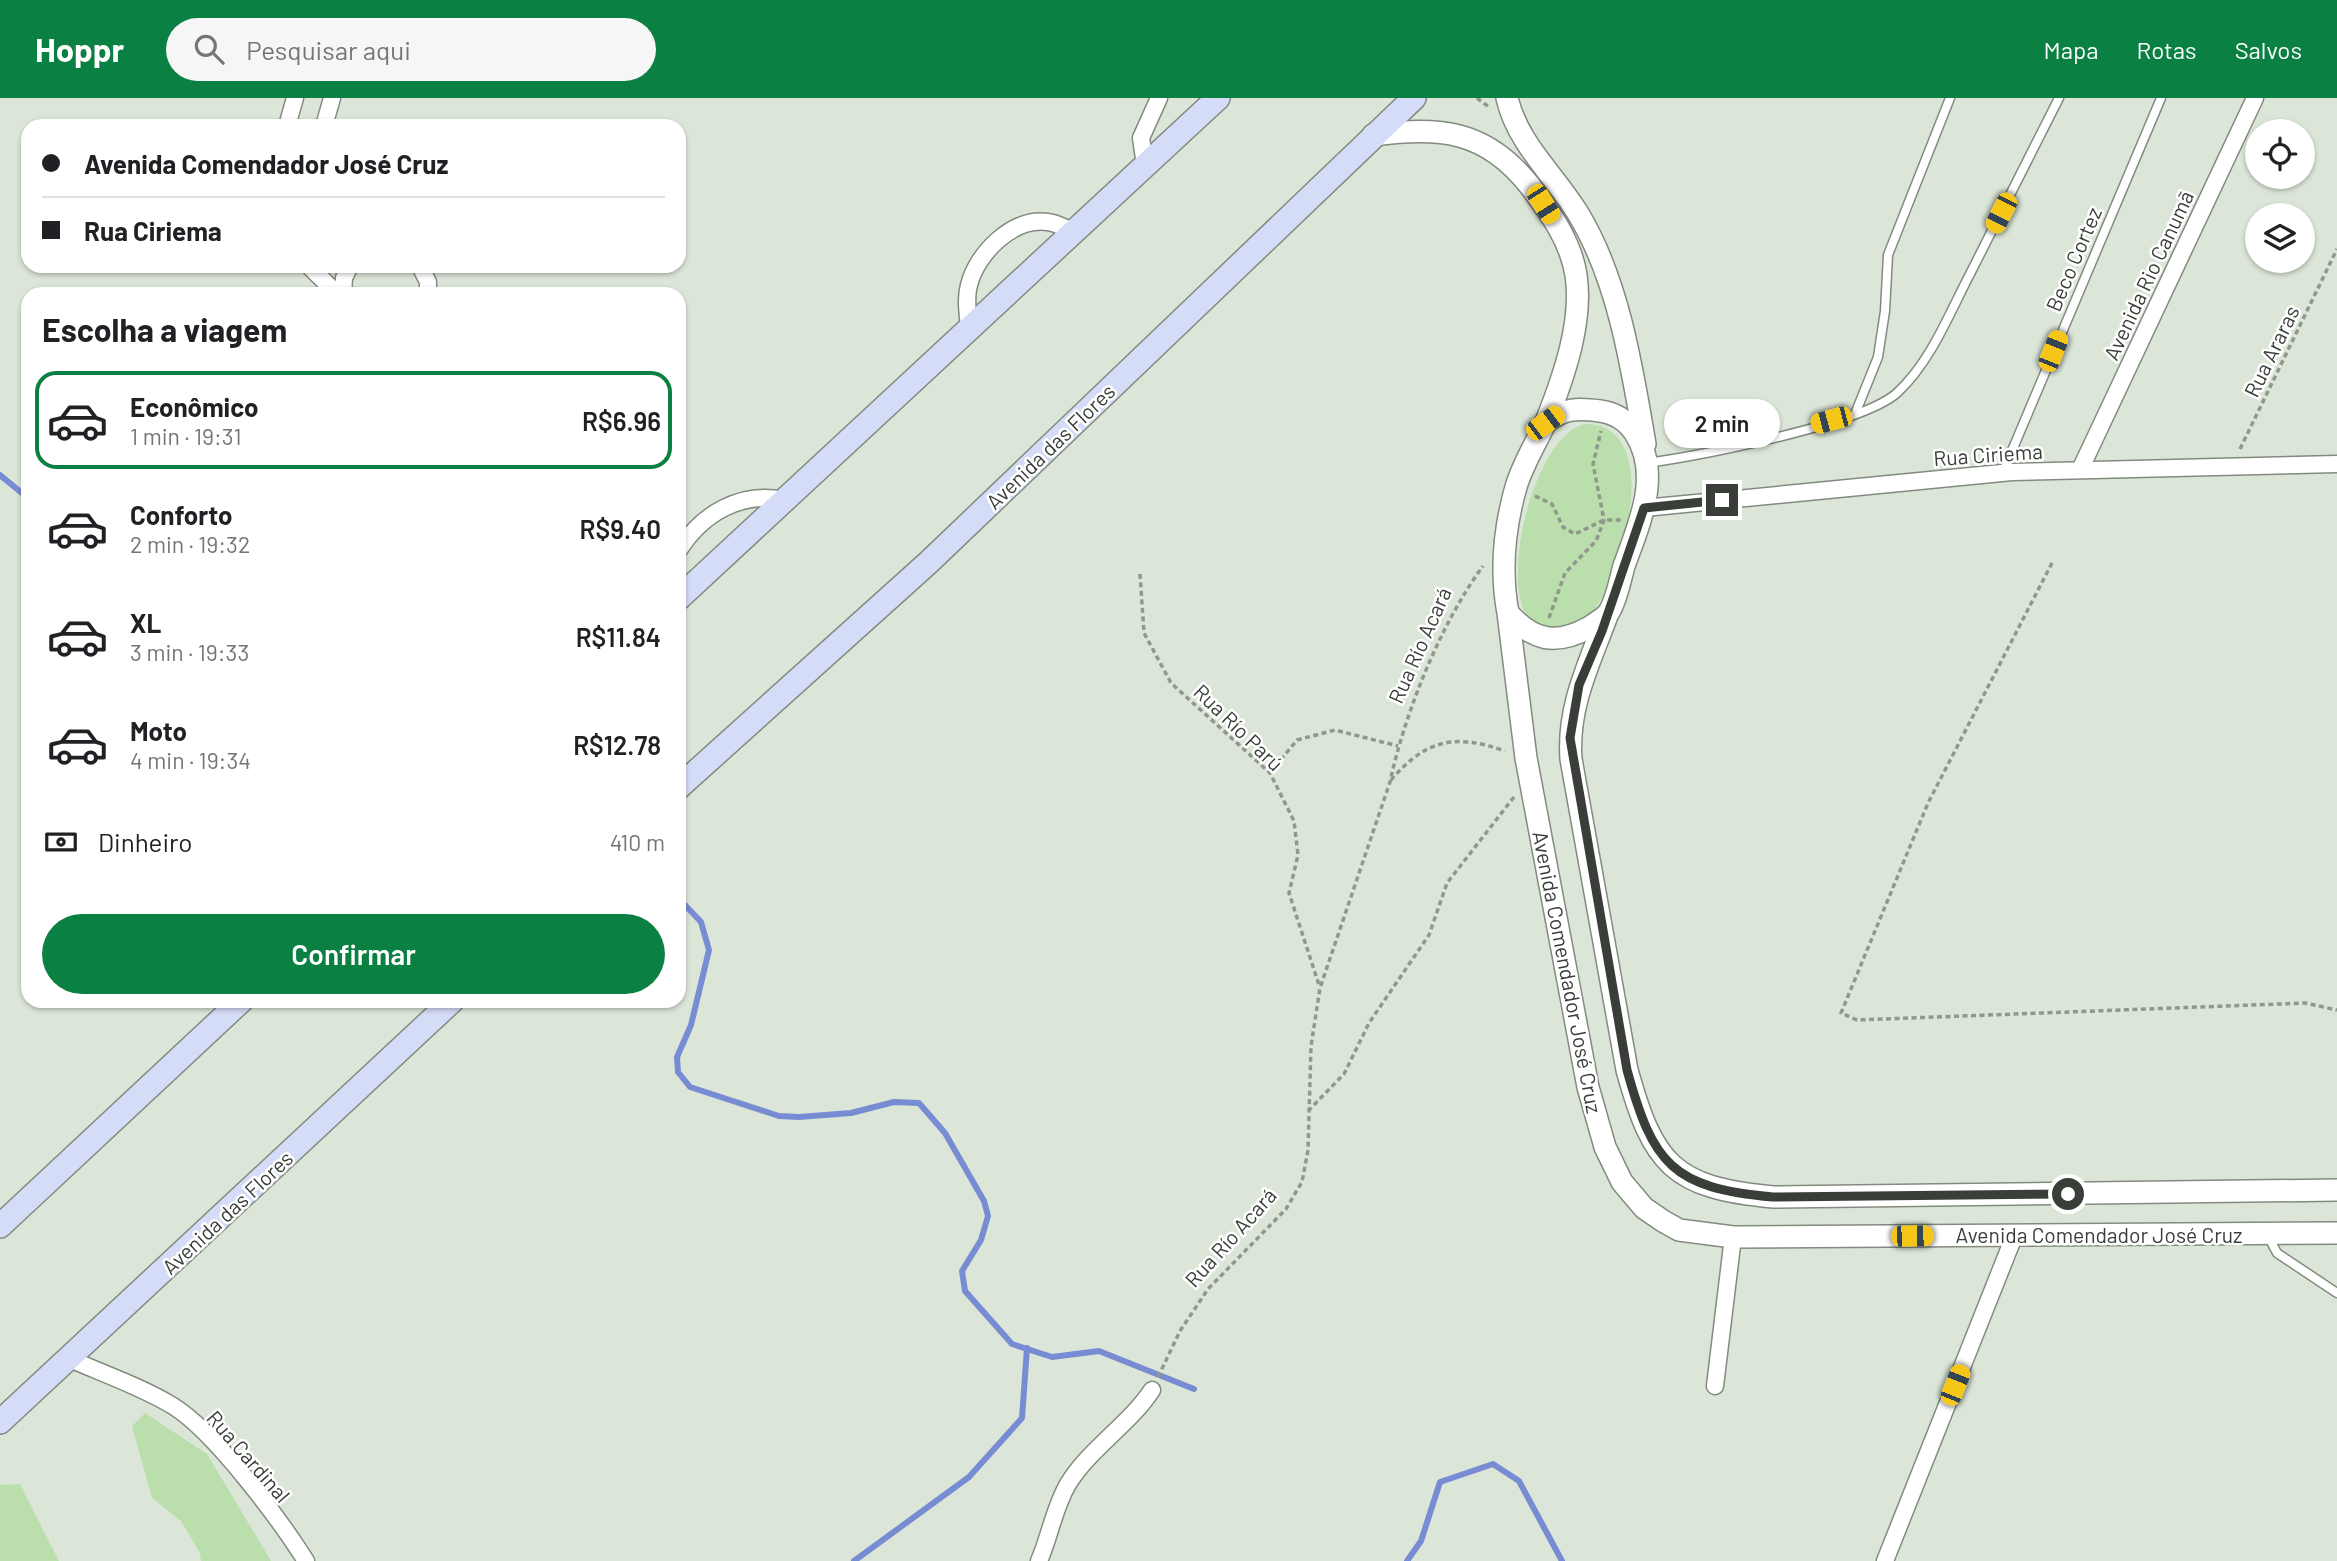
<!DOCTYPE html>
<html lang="pt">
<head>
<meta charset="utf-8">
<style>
	body { margin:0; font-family:Barlow,sans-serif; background:#f6f6f6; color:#202124; height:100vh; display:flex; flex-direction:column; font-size:26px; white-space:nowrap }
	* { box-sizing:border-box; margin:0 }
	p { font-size:23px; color:#757577 }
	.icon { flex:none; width:38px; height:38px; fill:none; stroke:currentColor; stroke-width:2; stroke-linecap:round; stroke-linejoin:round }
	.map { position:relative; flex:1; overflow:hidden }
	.panel { position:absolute; left:21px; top:189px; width:665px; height:721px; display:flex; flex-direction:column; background:#fff; border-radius:21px; box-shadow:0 2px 5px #0004 }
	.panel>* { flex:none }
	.top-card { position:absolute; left:21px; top:21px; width:665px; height:154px; border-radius:21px; box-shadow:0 2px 5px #0004; display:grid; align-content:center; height:154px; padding:0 21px; background:#fff }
	.fabs { position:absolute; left:2245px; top:21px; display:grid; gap:14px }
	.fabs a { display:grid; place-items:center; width:70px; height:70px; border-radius:50%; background:#fff; box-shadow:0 2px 5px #0004; font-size:35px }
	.end { position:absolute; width:32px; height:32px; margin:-16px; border:9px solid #3a3e39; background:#fff; box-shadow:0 0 0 4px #fff }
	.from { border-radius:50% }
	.bubble { position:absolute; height:49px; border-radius:24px; background:#fff; box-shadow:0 2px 5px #0004; font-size:23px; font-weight:600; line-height:49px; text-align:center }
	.car { position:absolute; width:21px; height:42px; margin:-21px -10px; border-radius:9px; box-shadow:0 0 5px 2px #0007; background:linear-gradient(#f5c518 24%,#345 0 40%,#f5c518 0 76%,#345 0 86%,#f5c518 0) }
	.top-card b { display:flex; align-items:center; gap:24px; height:66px; font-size:26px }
	.top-card b+b { border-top:2px solid #e0e0e0 }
	.top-card i { width:18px; height:18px; background:#202124 }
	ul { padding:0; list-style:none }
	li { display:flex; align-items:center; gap:21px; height:98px; margin:0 14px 10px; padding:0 7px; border:4px solid transparent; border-radius:21px }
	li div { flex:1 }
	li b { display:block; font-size:26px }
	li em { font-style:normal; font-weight:600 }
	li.selected { border-color:#0b8043 }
	li>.icon { width:63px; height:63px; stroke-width:1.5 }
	h2 { padding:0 21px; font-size:32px; line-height:84px }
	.pay { display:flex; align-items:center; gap:18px; height:77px; padding:0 21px; font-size:26px }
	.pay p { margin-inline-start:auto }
	.button { display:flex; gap:14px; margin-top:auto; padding:14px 21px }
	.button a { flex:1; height:80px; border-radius:42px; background:#0b8043; color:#fff; font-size:28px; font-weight:600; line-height:80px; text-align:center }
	header { display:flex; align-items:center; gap:42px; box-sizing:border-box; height:98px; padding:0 35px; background:#0b8043; color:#fff }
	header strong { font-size:33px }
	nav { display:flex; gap:38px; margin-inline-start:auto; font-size:24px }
	.search { width:490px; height:63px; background:#f6f6f6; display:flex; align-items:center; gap:18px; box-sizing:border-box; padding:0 24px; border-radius:38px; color:#757577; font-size:26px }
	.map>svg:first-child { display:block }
	.green { fill:#badeac }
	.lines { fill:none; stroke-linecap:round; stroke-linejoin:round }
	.stream { stroke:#788cd4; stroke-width:6 }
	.service-casing { stroke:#828b7f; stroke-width:11 }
	.minor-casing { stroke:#828b7f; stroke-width:19 }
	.tertiary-casing { stroke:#828b7f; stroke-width:24 }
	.secondary-casing { stroke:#828b7f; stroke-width:26 }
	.path { stroke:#90978d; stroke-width:3.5; stroke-dasharray:5 3.5; stroke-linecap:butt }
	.service { stroke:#fff; stroke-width:8 }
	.minor { stroke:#fff; stroke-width:16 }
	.tertiary { stroke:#fff; stroke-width:21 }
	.secondary { stroke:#d5dcf7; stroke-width:23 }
	.route { stroke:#3a3e39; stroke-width:9 }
	.labels { text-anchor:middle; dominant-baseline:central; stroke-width:5; stroke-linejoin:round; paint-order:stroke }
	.street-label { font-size:21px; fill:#3a3e39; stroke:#fff }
</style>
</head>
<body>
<header>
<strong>Hoppr</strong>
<div class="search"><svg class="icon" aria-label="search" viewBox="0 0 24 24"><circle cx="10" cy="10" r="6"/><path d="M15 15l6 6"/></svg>Pesquisar aqui</div>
<nav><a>Mapa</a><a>Rotas</a><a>Salvos</a></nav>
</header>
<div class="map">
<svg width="2337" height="1463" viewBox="0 0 2337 1463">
	<rect width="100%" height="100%" fill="#dce6d8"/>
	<path class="green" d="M1584 326C1668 325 1622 486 1587 521 1581 527 1571 531 1564 535 1554 532 1536 530 1529 522 1499 482 1534 340 1584 326Z
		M145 1315 207 1356 271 1463H201L200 1455 181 1423 152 1400 132 1328Z
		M20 1386 59 1463H0V1387Z"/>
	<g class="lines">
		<path class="stream" d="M0 377 28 400
			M679 808 685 807 701 824 709 852 691 927 677 959 678 974 690 989 779 1018 799 1019 851 1015 894 1004 919 1005 945 1035 984 1103 988 1118 981 1142 962 1173 965 1193 1012 1246 1052 1259 1099 1253 1194 1291
			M854 1463 969 1379 1022 1320 1027 1250
			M1407 1463 1421 1443 1440 1384 1493 1366 1519 1383 1562 1463"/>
		<g class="service-casing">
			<path id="service" d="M1855 316 1878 259 1885 213 1888 157 1950 0
				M1647 365C1697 358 1865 326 1898 294 1931 263 1949 216 1970 176 2000 117 2029 59 2059 0
				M2003 374 2161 0
				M2268 1138 2277 1155 2337 1195"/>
		</g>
		<g class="minor-casing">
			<path id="minor" d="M287 28 295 0
				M324 28 332 0
				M1145 67 1141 40 1159 0
				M309 168 337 196
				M420 168 428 184V196
				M343 196 344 180 350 168
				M969 230C968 216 965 201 969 187 977 155 1013 119 1048 124 1057 125 1066 131 1074 133
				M2080 372 2255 0
				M1644 410 2012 374 2337 366
				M679 452C702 416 740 393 784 402
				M70 1261C104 1276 142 1289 173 1308 214 1333 280 1422 306 1463
				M1715 1288 1733 1139
				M1039 1463C1050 1438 1054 1410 1068 1386 1090 1350 1129 1327 1152 1292
				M1885 1463 2015 1136"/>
		</g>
		<g class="tertiary-casing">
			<path id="tertiary" d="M1507 0C1518 47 1555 77 1579 117 1619 184 1632 270 1645 346
				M1373 37C1440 29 1485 31 1530 88 1550 114 1571 144 1576 177 1583 224 1564 278 1547 321 1537 344 1523 365 1516 389 1504 431 1500 472 1508 515 1532 542 1555 548 1588 530 1594 526 1605 520 1609 514 1617 501 1620 482 1624 468 1639 426 1662 377 1635 335 1627 323 1615 315 1600 313 1577 310 1564 310 1545 325
				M1508 515 1526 660 1588 989 1605 1049 1622 1084 1644 1110 1663 1123 1679 1132 1733 1139 2337 1135
				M1608 515C1590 564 1567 608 1571 661L1627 972C1653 1066 1673 1090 1773 1099L2337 1092"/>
		</g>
		<g class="secondary-casing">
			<path id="secondary" d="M679 500 1218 0
				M679 689 929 464 1414 0
				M0 1128 241 903
				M0 1324 452 903"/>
		</g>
		<path class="path" d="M1477 0 1489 9
			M2240 351 2337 151
			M1535 398 1552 406 1563 429 1575 436 1604 422H1621
			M2052 465 1928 705 1841 915 1857 922 2305 905 2337 912
			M1140 476 1144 535 1171 585 1270 675 1294 723 1298 757 1289 795 1319 887
			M1549 520 1565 475 1596 443 1604 422 1593 366 1601 333
			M1270 675 1297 642 1335 632 1398 648
			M1391 682C1425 642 1455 635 1505 653
			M1308 1013 1344 976 1369 925 1429 837 1447 785 1514 699
			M1158 1279 1180 1233 1208 1191 1286 1111 1302 1084 1308 1052 1311 948 1320 890 1390 684C1405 614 1441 525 1483 468"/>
		<use href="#service" class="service"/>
		<use href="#minor" class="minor"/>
		<use href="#tertiary" class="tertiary"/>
		<use href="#secondary" class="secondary"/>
	</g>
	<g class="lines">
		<path class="route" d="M1722 402 1644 410 1602 533 1579 587 1570 640 1627 972C1653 1066 1672 1090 1773 1099L2068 1096"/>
	</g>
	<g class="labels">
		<g class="street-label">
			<text transform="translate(2073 161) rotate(-67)">Beco Cortez</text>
			<text transform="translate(2148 177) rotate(-65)">Avenida Rio Canumã</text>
			<text transform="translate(2271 253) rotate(-64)">Rua Araras</text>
			<text transform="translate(1050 348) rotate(-44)">Avenida das Flores</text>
			<text transform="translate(1988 356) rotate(-4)">Rua Ciriema</text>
			<text transform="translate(1419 547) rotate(-66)">Rua Río Acará</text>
			<text transform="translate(1239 629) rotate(44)">Rua Río Parú</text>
			<text transform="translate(1568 874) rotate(79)">Avenida Comendador José Cruz</text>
			<text transform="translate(227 1114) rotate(-43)">Avenida das Flores</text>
			<text x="2099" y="1136">Avenida Comendador José Cruz</text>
			<text transform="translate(1230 1139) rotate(-48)">Rua Río Acará</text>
			<text transform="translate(249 1358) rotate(49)">Rua Cardinal</text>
		</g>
	</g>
</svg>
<div class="fabs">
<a><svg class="icon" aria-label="locate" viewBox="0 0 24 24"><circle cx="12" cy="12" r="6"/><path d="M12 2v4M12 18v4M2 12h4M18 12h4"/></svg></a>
<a><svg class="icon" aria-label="layers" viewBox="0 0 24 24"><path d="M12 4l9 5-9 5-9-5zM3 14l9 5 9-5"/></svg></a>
</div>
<i class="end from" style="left:2068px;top:1096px"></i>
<i class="end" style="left:1722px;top:402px"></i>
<div class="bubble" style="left:1664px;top:301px;width:116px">2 min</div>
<i class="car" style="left:1543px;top:106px;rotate:148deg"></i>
<i class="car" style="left:2001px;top:115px;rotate:207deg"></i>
<i class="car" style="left:2053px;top:253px;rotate:22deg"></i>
<i class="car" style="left:1831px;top:322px;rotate:255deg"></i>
<i class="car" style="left:1545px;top:325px;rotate:53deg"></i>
<i class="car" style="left:1912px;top:1138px;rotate:89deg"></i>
<i class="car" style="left:1955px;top:1287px;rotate:22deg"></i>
<div class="top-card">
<b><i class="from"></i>Avenida Comendador José Cruz</b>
<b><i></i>Rua Ciriema</b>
</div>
<section class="panel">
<h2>Escolha a viagem</h2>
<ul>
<li class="selected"><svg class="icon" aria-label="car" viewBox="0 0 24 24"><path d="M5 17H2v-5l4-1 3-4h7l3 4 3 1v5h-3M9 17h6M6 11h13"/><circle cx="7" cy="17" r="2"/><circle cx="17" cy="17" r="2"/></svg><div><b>Econômico</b><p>1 min · 19:31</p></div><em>R$6.96</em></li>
<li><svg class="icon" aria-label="car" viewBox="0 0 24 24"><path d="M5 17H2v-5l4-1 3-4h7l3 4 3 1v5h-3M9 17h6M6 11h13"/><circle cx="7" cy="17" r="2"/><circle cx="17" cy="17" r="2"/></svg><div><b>Conforto</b><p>2 min · 19:32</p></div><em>R$9.40</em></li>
<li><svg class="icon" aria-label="car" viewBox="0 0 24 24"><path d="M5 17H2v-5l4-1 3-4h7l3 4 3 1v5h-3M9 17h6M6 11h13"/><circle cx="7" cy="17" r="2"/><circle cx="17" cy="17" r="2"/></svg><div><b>XL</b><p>3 min · 19:33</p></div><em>R$11.84</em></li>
<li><svg class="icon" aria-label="car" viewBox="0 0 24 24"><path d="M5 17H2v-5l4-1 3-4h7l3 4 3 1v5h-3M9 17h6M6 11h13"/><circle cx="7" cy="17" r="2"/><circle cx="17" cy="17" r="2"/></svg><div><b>Moto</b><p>4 min · 19:34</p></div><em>R$12.78</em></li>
</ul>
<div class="pay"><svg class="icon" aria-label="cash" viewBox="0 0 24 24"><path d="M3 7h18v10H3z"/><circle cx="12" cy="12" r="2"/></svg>Dinheiro<p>410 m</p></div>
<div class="button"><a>Confirmar</a></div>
</section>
</div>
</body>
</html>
